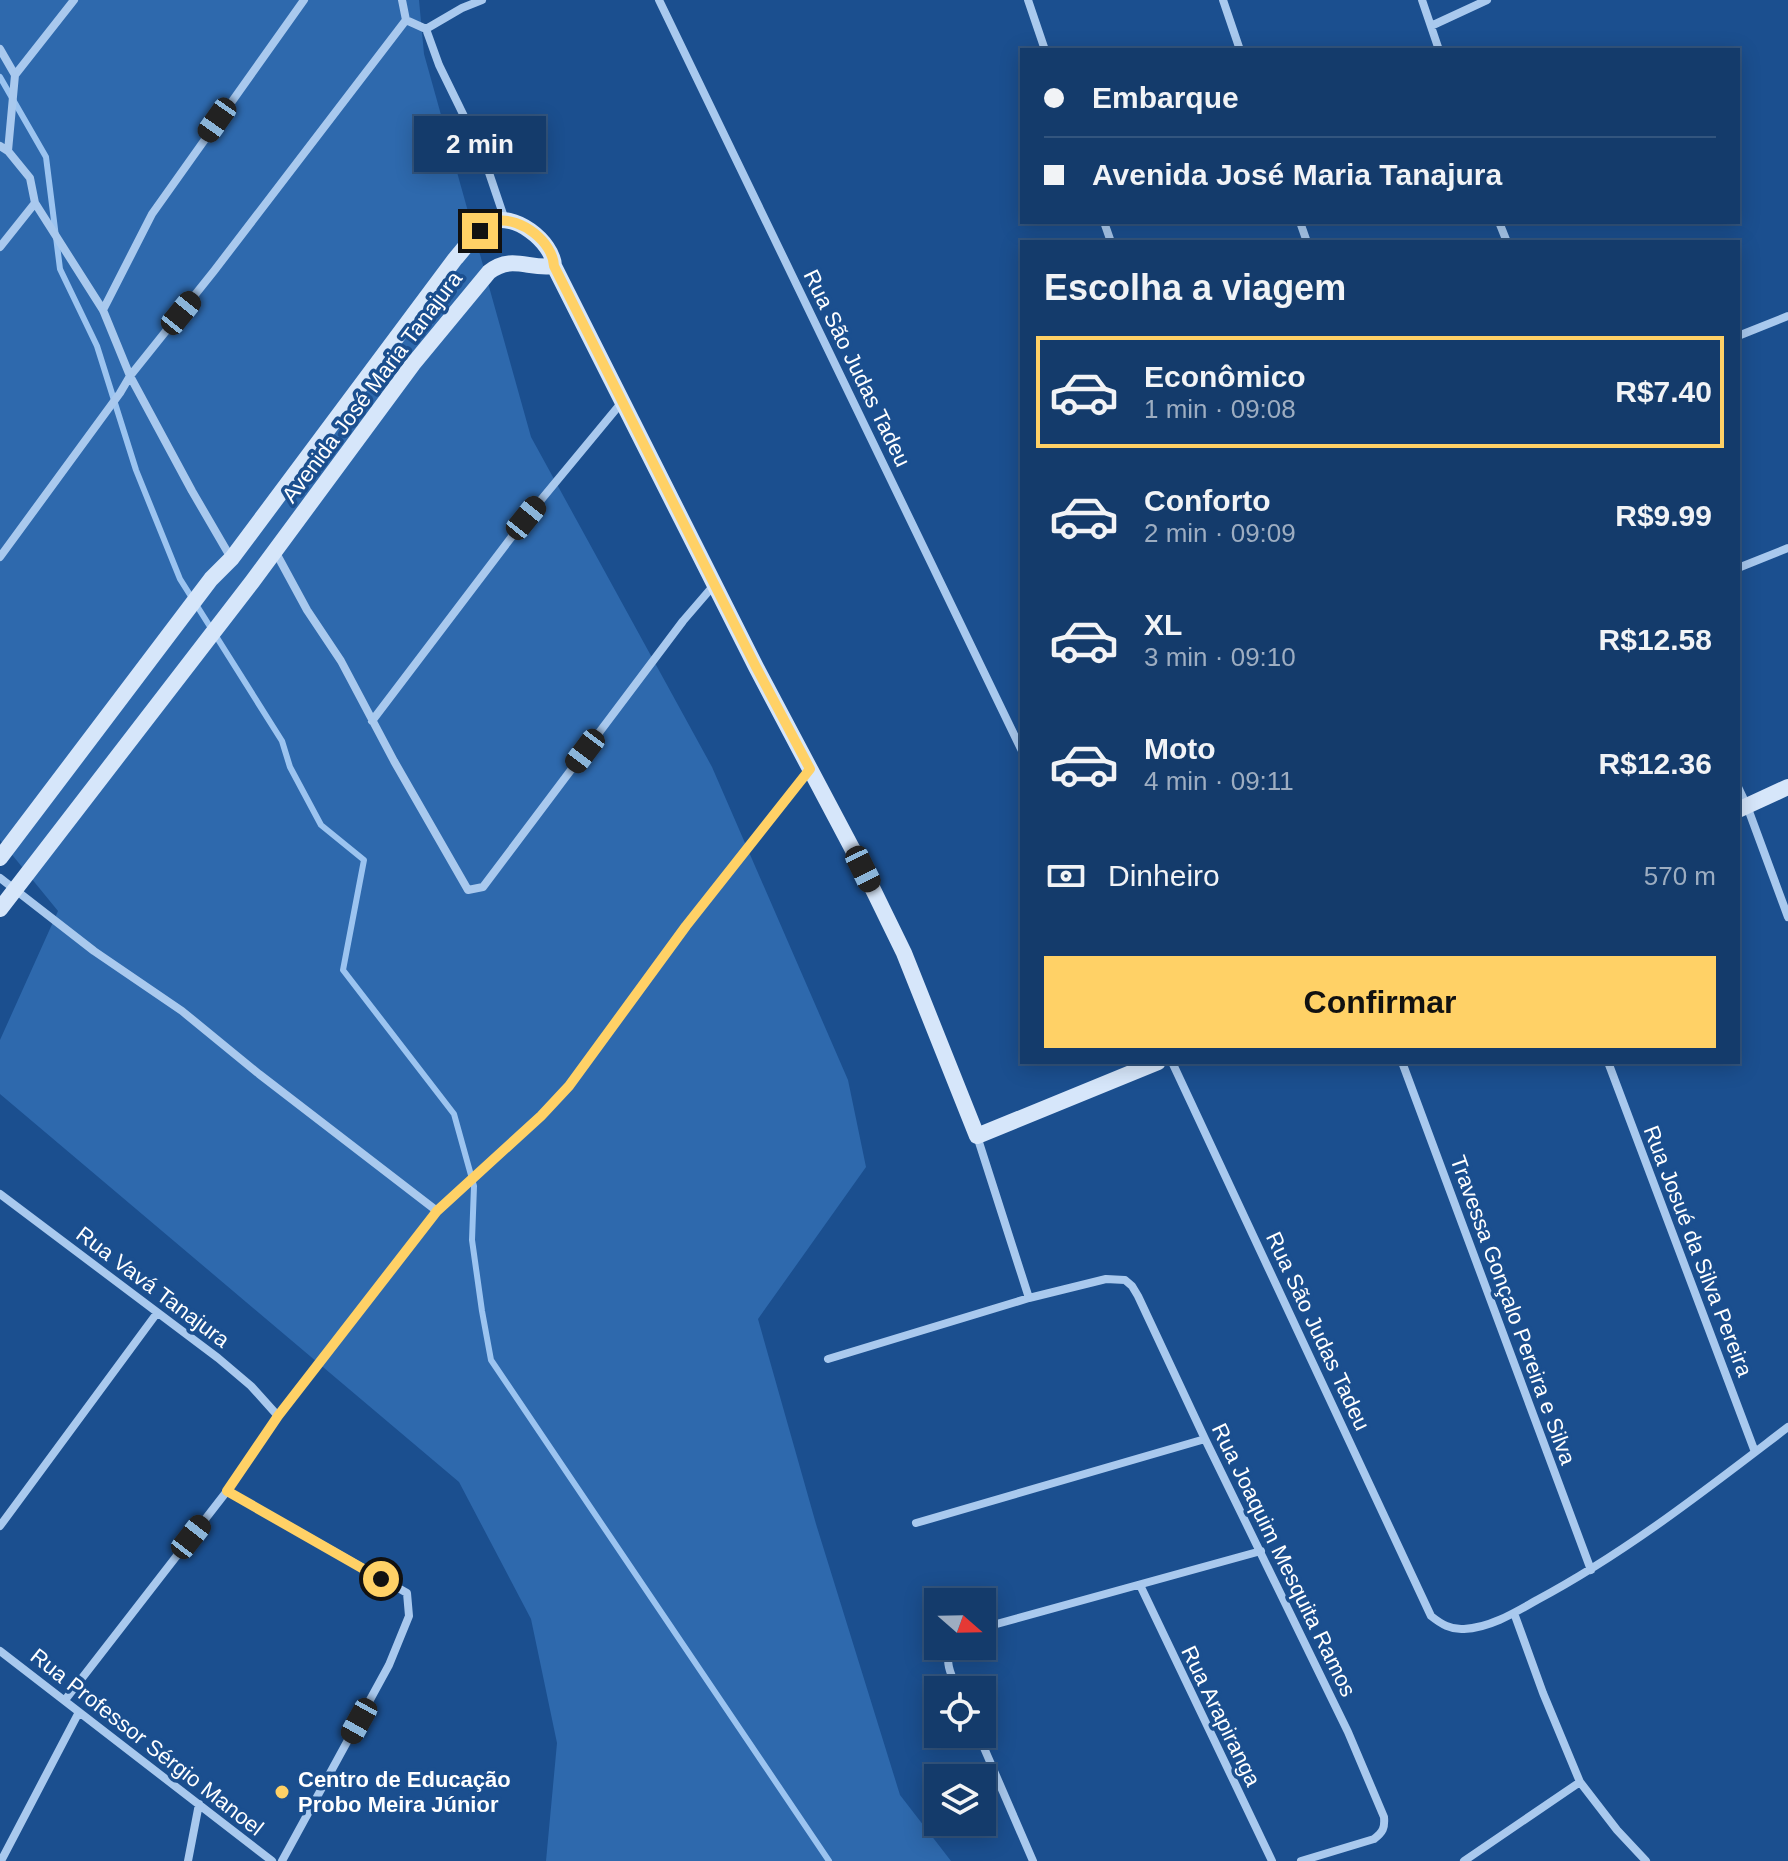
<!DOCTYPE html>
<html lang="pt">
<head>
<meta charset="utf-8">
<style>
	body { margin:0; font-family:Arial,sans-serif; background:#214673; color:#f1f3f6; height:100vh; display:flex; flex-direction:column; font-size:30px; white-space:nowrap }
	* { box-sizing:border-box; margin:0 }
	p { font-size:26px; color:#9dadc1 }
	.icon { flex:none; width:44px; height:44px; fill:none; stroke:currentColor; stroke-width:2; stroke-linecap:round; stroke-linejoin:round }
	.map { position:relative; flex:1; overflow:hidden }
	.drawer { position:absolute; left:1020px; top:240px; width:720px; height:824px; display:flex; flex-direction:column; background:#143b6b; border-radius:0px; box-shadow:0 4px 20px #0003,0 0 0 2px #33557e }
	.drawer>* { flex:none }
	.hud { position:absolute; left:1020px; top:48px; width:720px; height:176px; border-radius:0px; box-shadow:0 4px 20px #0003,0 0 0 2px #33557e; display:grid; align-content:center; height:176px; padding:0 24px; background:#143b6b }
	.needle { width:52px; rotate:110deg }
	.buttons { position:absolute; left:924px; top:1588px; display:grid; gap:16px }
	.buttons a { display:grid; place-items:center; width:72px; height:72px; border-radius:0px; background:#143b6b; box-shadow:0 4px 20px #0003,0 0 0 2px #33557e; font-size:40px }
	.end { position:absolute; width:36px; height:36px; margin:-18px; border:10px solid #ffd166; background:#111; box-shadow:0 0 0 4px #111 }
	.from { border-radius:50% }
	.bubble { position:absolute; height:56px; border-radius:0px; background:#143b6b; box-shadow:0 4px 20px #0003,0 0 0 2px #33557e; font-size:26px; font-weight:700; line-height:56px; text-align:center }
	.car { position:absolute; width:24px; height:48px; margin:-24px -12px; border-radius:10px; box-shadow:0 0 6px 2px #0007; background:linear-gradient(#222 24%,#8ab4d8 0 40%,#222 0 76%,#8ab4d8 0 86%,#222 0) }
	.hud b { display:flex; align-items:center; gap:28px; height:76px; font-size:30px }
	.hud b+b { border-top:2px solid #33557e }
	.hud i { width:20px; height:20px; background:#f1f3f6 }
	ul { padding:0; list-style:none }
	li { display:flex; align-items:center; gap:24px; height:112px; margin:0 16px 12px; padding:0 8px; border:4px solid transparent; border-radius:0px }
	li div { flex:1 }
	li b { display:block; font-size:30px }
	li em { font-style:normal; font-weight:700 }
	li.selected { border-color:#ffd166 }
	li>.icon { width:72px; height:72px; stroke-width:1.5 }
	h2 { padding:0 24px; font-size:36px; line-height:96px }
	.pay { display:flex; align-items:center; gap:20px; height:88px; padding:0 24px; font-size:30px }
	.pay p { margin-inline-start:auto }
	.cta { display:flex; gap:16px; margin-top:auto; padding:16px 24px }
	.cta a { flex:1; height:92px; border-radius:0px; background:#ffd166; color:#111; font-size:32px; font-weight:700; line-height:92px; text-align:center }
	.map>svg:first-child { display:block }
	.green { fill:#2e69ad }
	.lines { fill:none; stroke-linecap:round; stroke-linejoin:round }
	.stream { stroke:#9cc4f0; stroke-width:6 }
	.street { stroke:#a9c9ee; stroke-width:8 }
	.secondary { stroke:#d6e6fa; stroke-width:16 }
	.route { stroke:#ffd166; stroke-width:10 }
	.poi-dot { fill:#ffd166; stroke:#1b4f8f; stroke-width:3 }
	.labels { text-anchor:middle; dominant-baseline:central; stroke-width:7; stroke-linejoin:round; paint-order:stroke }
	.street-label { font-size:22px; fill:#fff; stroke:#1b4f8f }
	.poi-label { font-size:22px; font-weight:bold; fill:#fff; stroke:#1b4f8f; text-anchor:start }
</style>
</head>
<body>
<div class="map">
<svg width="1788" height="1861" viewBox="0 0 1788 1861">
	<rect width="100%" height="100%" fill="#1b4f8f"/>
	<path class="green" d="M0 0H419L424 54 531 437 712 767 848 1080 866 1167 758 1319 816 1524 900 1795 951 1861H546L557 1743 531 1619 459 1482 0 1094V1040L58 911 0 840Z"/>
	<g class="lines">
		<path class="stream" d="M0 77 46 157 60 269 97 346 136 470 180 579 282 741 290 767 321 825 364 860 343 970 454 1114 474 1186 472 1240 482 1311 491 1360 829 1861"/>
		<path class="street" d="M402 0 406 20 426 29 439 65 483 155 505 220
			M659 0 1022 751
			M1028 0 1045 50
			M1223 0 1240 50
			M1422 0 1439 50
			M1431 26 1487 0
			M426 29 462 8 482 0
			M0 49 15 75 8 151
			M15 75 74 0
			M0 146 8 151 30 178 35 203 103 310 130 376 192 491 231 558
			M1104 222 1111 242
			M1300 222 1307 242
			M1499 222 1507 242
			M0 247 35 203
			M103 310 152 214 304 0
			M1738 336 1788 316
			M275 551 307 610 341 661 394 761 468 890 483 887 683 621 714 585
			M0 557 120 393 130 376 214 271 406 20
			M1738 568 1788 548
			M372 721 526 518 622 402
			M1738 787 1747 806 1788 917
			M0 878 94 951 182 1011 259 1074 437 1211
			M1172 1062 1431 1616C1441 1624 1451 1630 1464 1629 1490 1628 1516 1612 1537 1600 1627 1552 1708 1488 1788 1427
			M1402 1062 1591 1570
			M1608 1062 1755 1452
			M977 1136 1029 1298
			M0 1194 218 1358 251 1386 278 1416
			M828 1359 1029 1298 1106 1279 1125 1280 1132 1286 1138 1296 1205 1439 1348 1732 1384 1817C1385 1828 1383 1832 1374 1839L1301 1861
			M227 1491 407 1593 409 1616 389 1665 282 1861
			M916 1523 1205 1439
			M0 1526 157 1313
			M1140 1585 1272 1861
			M1514 1613 1543 1693 1580 1782 1617 1830 1646 1861
			M982 1628 1261 1551
			M951 1646C944 1662 951 1675 958 1690
			M0 1651 272 1861
			M65 1700 227 1491 278 1416 437 1211 541 1116 569 1086 686 926 810 769
			M978 1734 1033 1861
			M1 1861 79 1712
			M188 1861 199 1804
			M1464 1861 1580 1782"/>
		<path class="secondary" d="M1738 810 1788 787
			M0 858 211 579 232 558 455 259C464 249 478 229 489 223 513 210 553 242 554 266L756 667 863 869 904 953 977 1136 1158 1062
			M0 909 252 582 413 364 489 272C512 254 529 270 554 266"/>
	</g>
	<g class="lines">
		<path class="route" d="M381 1579 227 1491 278 1416 437 1211 541 1116 569 1086 686 926 810 769 756 667 554 266C553 242 521 217 497 221 489 222 485 226 480 231"/>
	</g>
	<circle class="poi-dot" cx="282" cy="1792" r="8"/>
	<g class="labels">
		<g class="street-label">
			<text transform="translate(857 368) rotate(64)">Rua São Judas Tadeu</text>
			<text transform="translate(372 387) rotate(-53)">Avenida José Maria Tanajura</text>
			<text transform="translate(1698 1251) rotate(69)">Rua Josué da Silva Pereira</text>
			<text transform="translate(153 1287) rotate(37)">Rua Vavá Tanajura</text>
			<text transform="translate(1513 1310) rotate(70)">Travessa Gonçalo Pereira e Silva</text>
			<text transform="translate(1318 1331) rotate(65)">Rua São Judas Tadeu</text>
			<text transform="translate(1284 1560) rotate(64)">Rua Joaquim Mesquita Ramos</text>
			<text transform="translate(1221 1716) rotate(64)">Rua Arapiranga</text>
			<text transform="translate(147 1742) rotate(38)">Rua Professor Sérgio Manoel</text>
		</g>
		<g class="poi-label">
			<text x="298" y="1779">Centro de Educação<tspan x="298" dy="25">Probo Meira Júnior</tspan></text>
		</g>
	</g>
</svg>
<div class="buttons">
<a><svg class="needle" viewBox="-14 -14 28 28"><path d="M0-13l5 13h-10z" fill="#e53935"/><path d="M0 13l5-13h-10z" fill="#9dadc1"/></svg></a>
<a><svg class="icon" aria-label="locate" viewBox="0 0 24 24"><circle cx="12" cy="12" r="6"/><path d="M12 2v4M12 18v4M2 12h4M18 12h4"/></svg></a>
<a><svg class="icon" aria-label="layers" viewBox="0 0 24 24"><path d="M12 4l9 5-9 5-9-5zM3 14l9 5 9-5"/></svg></a>
</div>
<i class="end from" style="left:381px;top:1579px"></i>
<i class="end" style="left:480px;top:231px"></i>
<div class="bubble" style="left:414px;top:116px;width:132px">2 min</div>
<i class="car" style="left:217px;top:120px;rotate:215deg"></i>
<i class="car" style="left:181px;top:313px;rotate:39deg"></i>
<i class="car" style="left:526px;top:518px;rotate:39deg"></i>
<i class="car" style="left:585px;top:751px;rotate:217deg"></i>
<i class="car" style="left:863px;top:869px;rotate:154deg"></i>
<i class="car" style="left:191px;top:1537px;rotate:38deg"></i>
<i class="car" style="left:359px;top:1721px;rotate:209deg"></i>
<div class="hud">
<b><i class="from"></i>Embarque</b>
<b><i></i>Avenida José Maria Tanajura</b>
</div>
<section class="drawer">
<h2>Escolha a viagem</h2>
<ul>
<li class="selected"><svg class="icon" aria-label="car" viewBox="0 0 24 24"><path d="M5 17H2v-5l4-1 3-4h7l3 4 3 1v5h-3M9 17h6M6 11h13"/><circle cx="7" cy="17" r="2"/><circle cx="17" cy="17" r="2"/></svg><div><b>Econômico</b><p>1 min · 09:08</p></div><em>R$7.40</em></li>
<li><svg class="icon" aria-label="car" viewBox="0 0 24 24"><path d="M5 17H2v-5l4-1 3-4h7l3 4 3 1v5h-3M9 17h6M6 11h13"/><circle cx="7" cy="17" r="2"/><circle cx="17" cy="17" r="2"/></svg><div><b>Conforto</b><p>2 min · 09:09</p></div><em>R$9.99</em></li>
<li><svg class="icon" aria-label="car" viewBox="0 0 24 24"><path d="M5 17H2v-5l4-1 3-4h7l3 4 3 1v5h-3M9 17h6M6 11h13"/><circle cx="7" cy="17" r="2"/><circle cx="17" cy="17" r="2"/></svg><div><b>XL</b><p>3 min · 09:10</p></div><em>R$12.58</em></li>
<li><svg class="icon" aria-label="car" viewBox="0 0 24 24"><path d="M5 17H2v-5l4-1 3-4h7l3 4 3 1v5h-3M9 17h6M6 11h13"/><circle cx="7" cy="17" r="2"/><circle cx="17" cy="17" r="2"/></svg><div><b>Moto</b><p>4 min · 09:11</p></div><em>R$12.36</em></li>
</ul>
<div class="pay"><svg class="icon" aria-label="cash" viewBox="0 0 24 24"><path d="M3 7h18v10H3z"/><circle cx="12" cy="12" r="2"/></svg>Dinheiro<p>570 m</p></div>
<div class="cta"><a>Confirmar</a></div>
</section>
</div>
</body>
</html>
